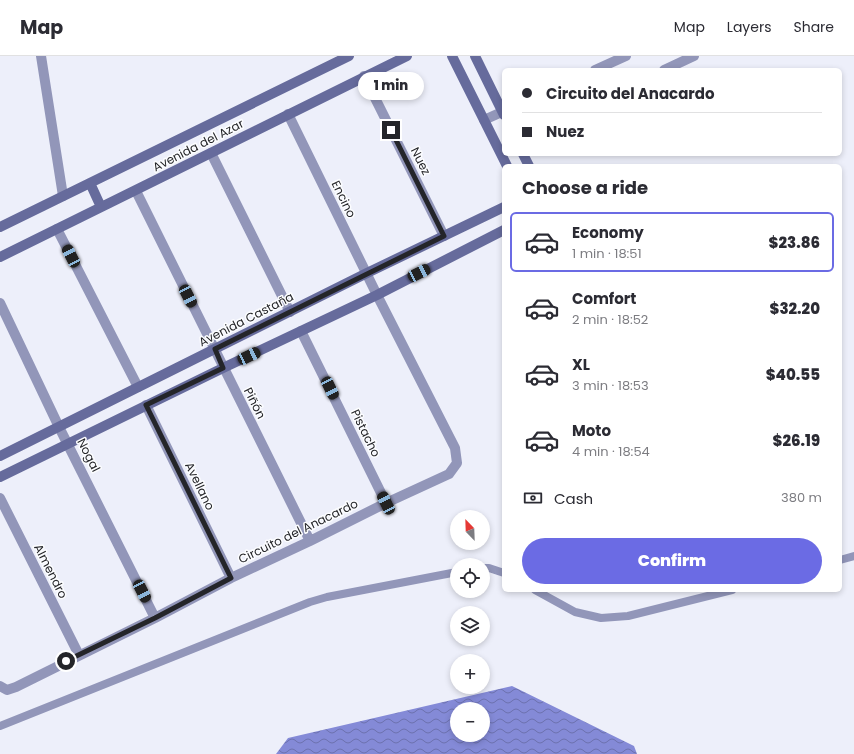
<!DOCTYPE html>
<html lang="en">
<head>
<meta charset="utf-8">
<style>
	body { margin:0; font-family:Poppins,sans-serif; background:#f7f7f7; color:#2b2b33; height:100vh; display:flex; flex-direction:column; font-size:15px; white-space:nowrap }
	* { box-sizing:border-box; margin:0 }
	p { font-size:13px; color:#7c7c81 }
	.icon { flex:none; width:22px; height:22px; fill:none; stroke:currentColor; stroke-width:2; stroke-linecap:round; stroke-linejoin:round }
	.map { position:relative; flex:1; overflow:hidden }
	.sheet { position:absolute; left:502px; top:108px; width:340px; height:428px; display:flex; flex-direction:column; background:#fff; border-radius:6px; box-shadow:0 2px 6px #0003 }
	.sheet>* { flex:none }
	.guide { position:absolute; left:502px; top:12px; width:340px; height:88px; border-radius:6px; box-shadow:0 2px 6px #0003; display:grid; align-content:center; height:88px; padding:0 20px; background:#fff }
	.needle { width:26px; rotate:337deg }
	.controls { position:absolute; left:450px; top:454px; display:grid; gap:8px }
	.controls a { display:grid; place-items:center; width:40px; height:40px; border-radius:50%; background:#fff; box-shadow:0 2px 6px #0003; font-size:20px }
	.end { position:absolute; width:18px; height:18px; margin:-9px; border:5px solid #242529; background:#fff; box-shadow:0 0 0 2px #fff }
	.from { border-radius:50% }
	.bubble { position:absolute; height:28px; border-radius:14px; background:#fff; box-shadow:0 2px 6px #0003; font-size:13px; font-weight:800; line-height:28px; text-align:center }
	.car { position:absolute; width:12px; height:24px; margin:-12px -6px; border-radius:5px; box-shadow:0 0 3px 1px #0007; background:linear-gradient(#222 24%,#8ab4d8 0 40%,#222 0 76%,#8ab4d8 0 86%,#222 0) }
	.guide b { display:flex; align-items:center; gap:14px; height:38px; font-size:15px }
	.guide b+b { border-top:1px solid #e1e1e2 }
	.guide i { width:10px; height:10px; background:#2b2b33 }
	ul { padding:0; list-style:none }
	li { display:flex; align-items:center; gap:12px; height:60px; margin:0 8px 6px; padding:0 12px; border:2px solid transparent; border-radius:6px }
	li div { flex:1 }
	li b { display:block; font-size:15px }
	li em { font-style:normal; font-weight:800 }
	li.on { border-color:#6b6be4 }
	li>.icon { width:36px; height:36px; stroke-width:1.5 }
	h2 { padding:0 20px; font-size:18px; line-height:48px }
	.pay { display:flex; align-items:center; gap:10px; height:44px; padding:0 20px; font-size:15px }
	.pay p { margin-inline-start:auto }
	.action { display:flex; gap:8px; margin-top:auto; padding:8px 20px }
	.action a { flex:1; height:46px; border-radius:24px; background:#6b6be4; color:#fff; font-size:16px; font-weight:800; line-height:46px; text-align:center }
	header { display:flex; align-items:center; gap:24px; box-sizing:border-box; height:56px; padding:0 20px; background:#fff; border-bottom:1px solid #e1e1e2 }
	header strong { font-size:19px }
	nav { display:flex; gap:22px; margin-inline-start:auto; font-size:14px }
	.map>svg:first-child { display:block }
	.water { fill:url(#water-waves); fill-rule:evenodd }
	.lines { fill:none; stroke-linecap:round; stroke-linejoin:round }
	.lane { stroke:#9296b9; stroke-width:8 }
	.street { stroke:#9296b9; stroke-width:10 }
	.secondary { stroke:#666b9c; stroke-width:10 }
	.route { stroke:#242529; stroke-width:5 }
	.labels { text-anchor:middle; dominant-baseline:central; stroke-width:3; stroke-linejoin:round; paint-order:stroke }
	.street-label { font-size:12px; fill:#242529; stroke:#fcfdff }
</style>
</head>
<body>
<header>
<strong>Map</strong>
<nav><a>Map</a><a>Layers</a><a>Share</a></nav>
</header>
<div class="map">
<svg width="854" height="698" viewBox="0 0 854 698">
	<defs>
		<pattern id="water-waves" width="16" height="10" patternUnits="userSpaceOnUse"><rect width="16" height="10" fill="#848ad7"/><path d="M0 5q4-4 8 0t8 0" fill="none" stroke="#6c71ae"/></pattern>
	</defs>
	<rect width="100%" height="100%" fill="#edeffa"/>
	<path class="water" d="M512 630 634 690 637 698H276L288 682ZM457 653H483V679H457Z"/>
	<g class="lines">
		<path class="lane" d="M840 504 854 500
			M483 512H489L504 517
			M535 534 575 556 601 562 628 560 732 534
			M0 670 310 546 327 541 457 516"/>
		<path class="street" d="M41 0 63 140
			M595 14 626 0
			M664 14 694 0
			M364 20 444 180
			M484 64 504 55
			M211 97 290 256
			M136 135 310 485
			M57 173 138 331
			M0 247 59 371 155 562
			M301 275 386 447
			M146 349 231 522
			M0 442 79 599
			M0 630 7 634 16 631 155 562 231 522 310 485 386 447 449 418 457 407 455 392 377 239 288 58"/>
		<path class="secondary" d="M452 0 507 110
			M475 0 504 59
			M523 98 529 110
			M90 127 101 151
			M0 171 349 0
			M0 201 407 0
			M0 400 367 217 504 151
			M0 421 223 312 377 239 504 174"/>
	</g>
	<g class="lines">
		<path class="route" d="M66 605 155 562 231 522 146 349 223 312 215 293 444 180 391 74"/>
	</g>
	<g class="labels">
		<g class="street-label">
			<text transform="translate(198 89) rotate(-27)">Avenida del Azar</text>
			<text transform="translate(421 105) rotate(63)">Nuez</text>
			<text transform="translate(344 143) rotate(64)">Encino</text>
			<text transform="translate(246 263) rotate(-27)">Avenida Castaña</text>
			<text transform="translate(255 347) rotate(63)">Piñón</text>
			<text transform="translate(366 377) rotate(64)">Pistacho</text>
			<text transform="translate(89 399) rotate(63)">Nogal</text>
			<text transform="translate(200 430) rotate(64)">Avellano</text>
			<text transform="translate(298 475) rotate(-26)">Circuito del Anacardo</text>
			<text transform="translate(51 515) rotate(63)">Almendro</text>
		</g>
	</g>
</svg>
<div class="controls">
<a><svg class="needle" viewBox="-14 -14 28 28"><path d="M0-13l5 13h-10z" fill="#e53935"/><path d="M0 13l5-13h-10z" fill="#7c7c81"/></svg></a>
<a><svg class="icon" aria-label="locate" viewBox="0 0 24 24"><circle cx="12" cy="12" r="6"/><path d="M12 2v4M12 18v4M2 12h4M18 12h4"/></svg></a>
<a><svg class="icon" aria-label="layers" viewBox="0 0 24 24"><path d="M12 4l9 5-9 5-9-5zM3 14l9 5 9-5"/></svg></a>
<a>+</a>
<a>−</a>
</div>
<i class="end from" style="left:66px;top:605px"></i>
<i class="end" style="left:391px;top:74px"></i>
<div class="bubble" style="left:358px;top:16px;width:66px">1 min</div>
<i class="car" style="left:71px;top:200px;rotate:333deg"></i>
<i class="car" style="left:419px;top:217px;rotate:63deg"></i>
<i class="car" style="left:188px;top:240px;rotate:153deg"></i>
<i class="car" style="left:249px;top:300px;rotate:65deg"></i>
<i class="car" style="left:330px;top:332px;rotate:154deg"></i>
<i class="car" style="left:386px;top:447px;rotate:334deg"></i>
<i class="car" style="left:142px;top:535px;rotate:153deg"></i>
<div class="guide">
<b><i class="from"></i>Circuito del Anacardo</b>
<b><i></i>Nuez</b>
</div>
<section class="sheet">
<h2>Choose a ride</h2>
<ul>
<li class="on"><svg class="icon" aria-label="car" viewBox="0 0 24 24"><path d="M5 17H2v-5l4-1 3-4h7l3 4 3 1v5h-3M9 17h6M6 11h13"/><circle cx="7" cy="17" r="2"/><circle cx="17" cy="17" r="2"/></svg><div><b>Economy</b><p>1 min · 18:51</p></div><em>$23.86</em></li>
<li><svg class="icon" aria-label="car" viewBox="0 0 24 24"><path d="M5 17H2v-5l4-1 3-4h7l3 4 3 1v5h-3M9 17h6M6 11h13"/><circle cx="7" cy="17" r="2"/><circle cx="17" cy="17" r="2"/></svg><div><b>Comfort</b><p>2 min · 18:52</p></div><em>$32.20</em></li>
<li><svg class="icon" aria-label="car" viewBox="0 0 24 24"><path d="M5 17H2v-5l4-1 3-4h7l3 4 3 1v5h-3M9 17h6M6 11h13"/><circle cx="7" cy="17" r="2"/><circle cx="17" cy="17" r="2"/></svg><div><b>XL</b><p>3 min · 18:53</p></div><em>$40.55</em></li>
<li><svg class="icon" aria-label="car" viewBox="0 0 24 24"><path d="M5 17H2v-5l4-1 3-4h7l3 4 3 1v5h-3M9 17h6M6 11h13"/><circle cx="7" cy="17" r="2"/><circle cx="17" cy="17" r="2"/></svg><div><b>Moto</b><p>4 min · 18:54</p></div><em>$26.19</em></li>
</ul>
<div class="pay"><svg class="icon" aria-label="cash" viewBox="0 0 24 24"><path d="M3 7h18v10H3z"/><circle cx="12" cy="12" r="2"/></svg>Cash<p>380 m</p></div>
<div class="action"><a>Confirm</a></div>
</section>
</div>
</body>
</html>
